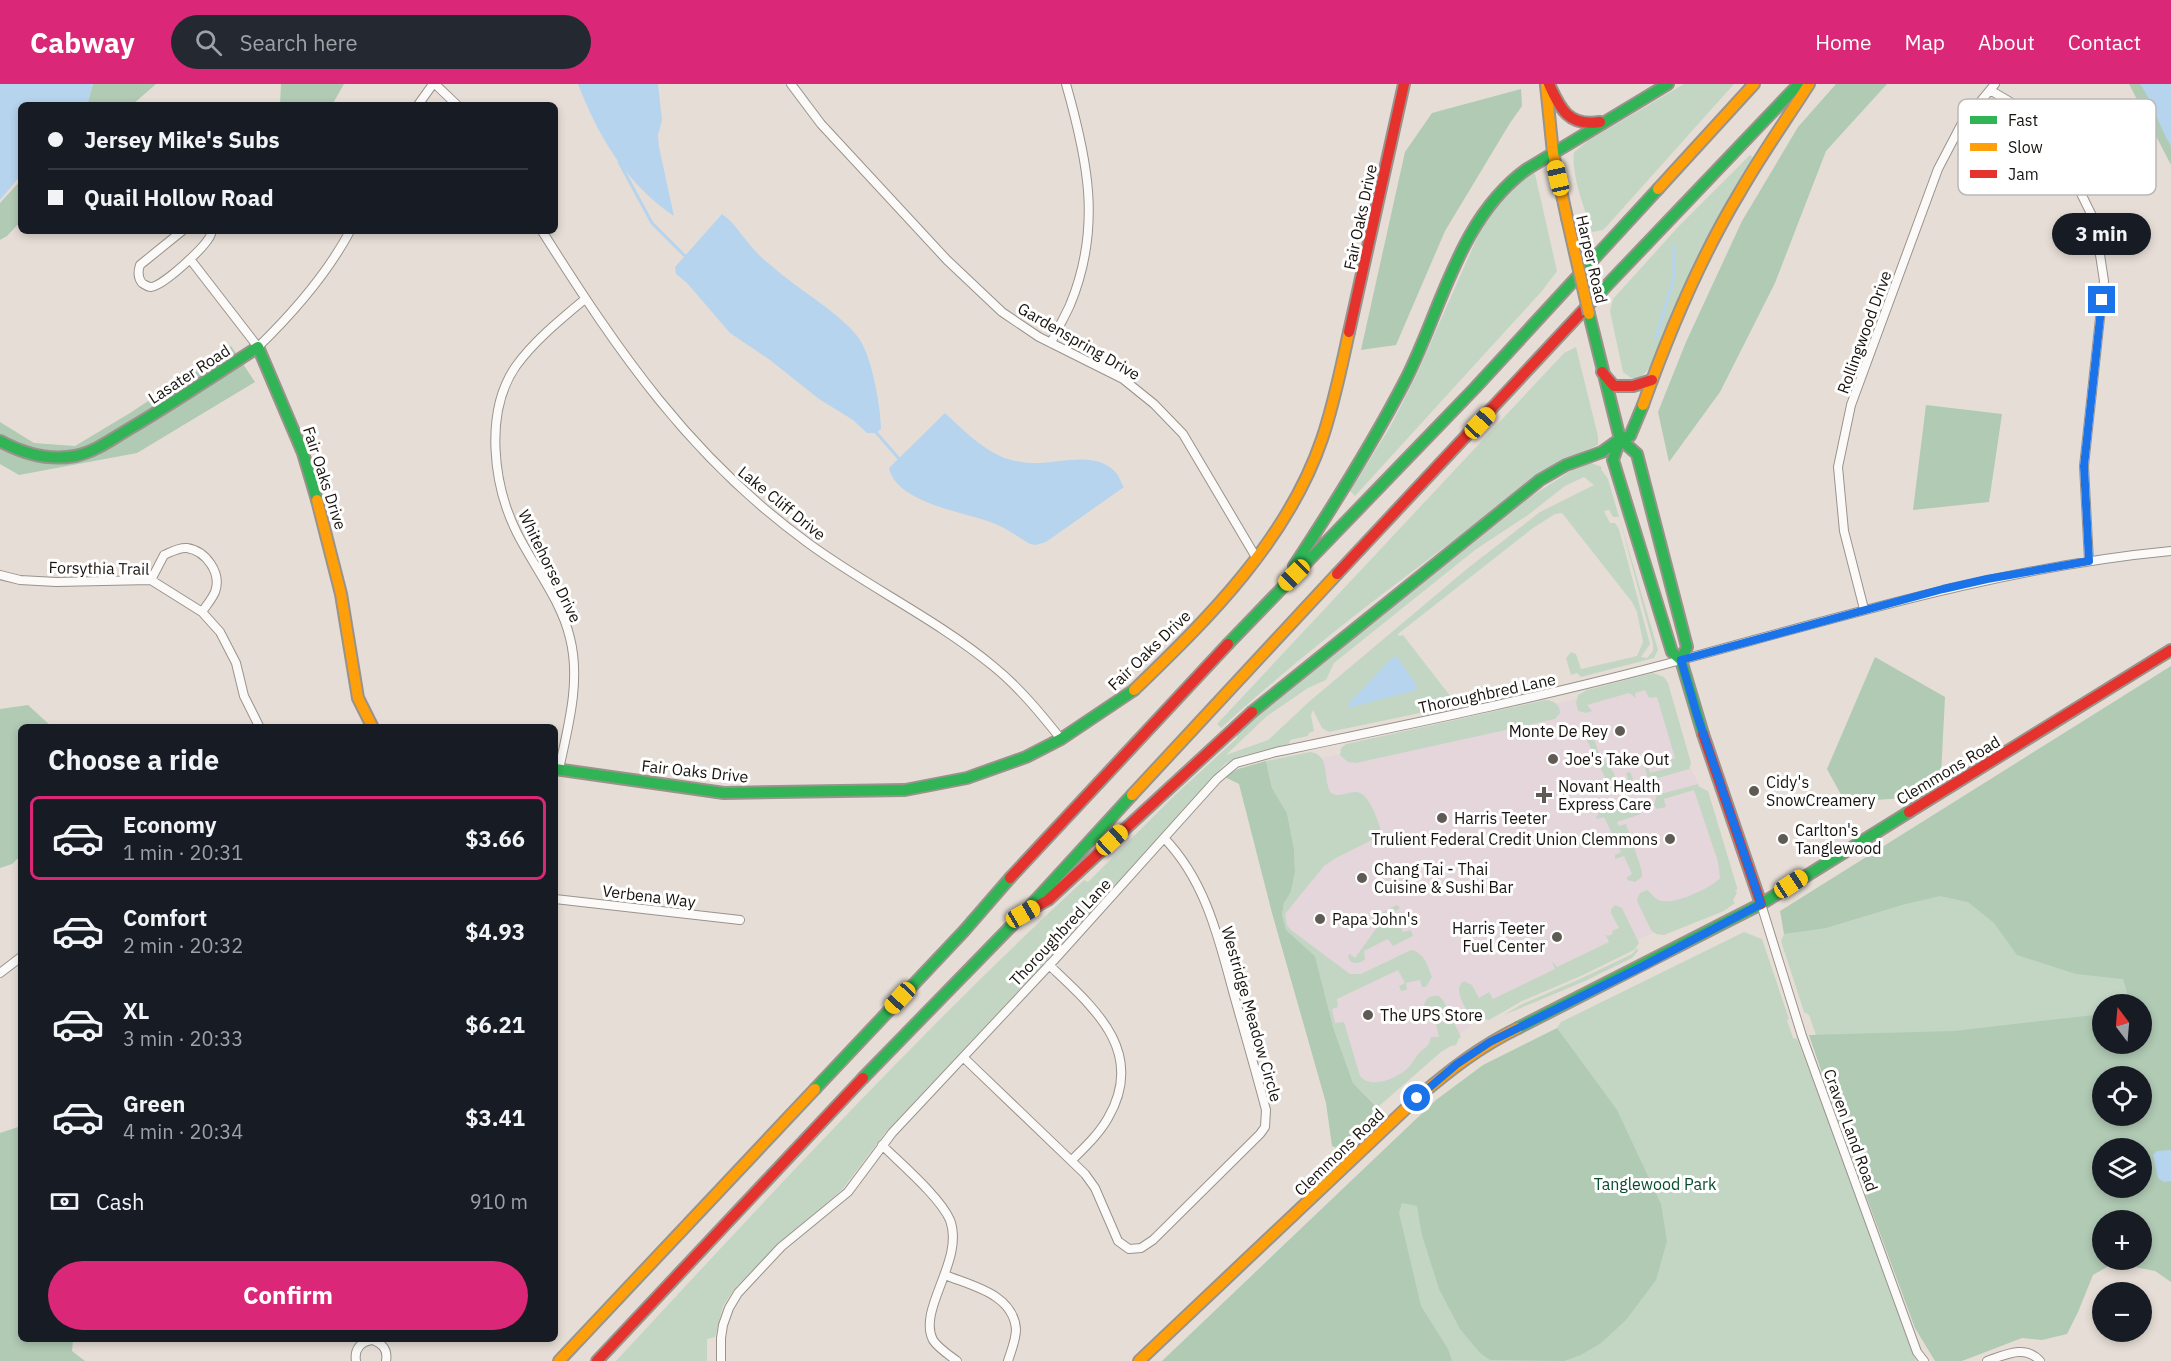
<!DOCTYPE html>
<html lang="en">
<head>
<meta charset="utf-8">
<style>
	body { margin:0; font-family:"IBM Plex Sans",sans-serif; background:#242831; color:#f1f3f6; height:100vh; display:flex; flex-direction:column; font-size:22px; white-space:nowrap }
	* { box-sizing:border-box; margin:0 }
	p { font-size:20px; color:#9ea1a6 }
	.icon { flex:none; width:33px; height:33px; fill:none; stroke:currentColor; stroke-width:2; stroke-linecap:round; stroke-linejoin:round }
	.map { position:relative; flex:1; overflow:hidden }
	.details { position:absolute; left:18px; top:640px; width:540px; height:618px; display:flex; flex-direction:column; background:#171b24; border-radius:9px; box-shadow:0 3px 9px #0003 }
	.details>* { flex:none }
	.hud { position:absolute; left:18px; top:18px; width:540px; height:132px; border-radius:9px; box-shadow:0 3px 9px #0003; display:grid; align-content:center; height:132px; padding:0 30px; background:#171b24 }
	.needle { width:39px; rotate:344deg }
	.fabs { position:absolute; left:2092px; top:910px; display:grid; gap:12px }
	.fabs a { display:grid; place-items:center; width:60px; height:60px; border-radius:50%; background:#171b24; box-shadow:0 3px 9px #0003; font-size:30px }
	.end { position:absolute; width:27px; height:27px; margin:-14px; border:8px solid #1a73e8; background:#fff; box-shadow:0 0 0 3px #fff }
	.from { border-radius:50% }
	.bubble { position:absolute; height:42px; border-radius:21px; background:#171b24; box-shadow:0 3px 9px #0003; font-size:20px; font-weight:800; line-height:42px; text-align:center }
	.car { position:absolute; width:18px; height:36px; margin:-18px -9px; border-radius:8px; box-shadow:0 0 4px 2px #0007; background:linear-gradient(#f5c518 24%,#345 0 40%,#f5c518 0 76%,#345 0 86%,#f5c518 0) }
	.hud b { display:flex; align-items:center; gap:21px; height:57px; font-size:22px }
	.hud b+b { border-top:2px solid #363941 }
	.hud i { width:15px; height:15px; background:#f1f3f6 }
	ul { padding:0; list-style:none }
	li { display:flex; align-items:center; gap:18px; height:84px; margin:0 12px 9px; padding:0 18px; border:3px solid transparent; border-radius:9px }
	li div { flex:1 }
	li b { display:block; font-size:22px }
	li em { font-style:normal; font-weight:800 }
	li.active { border-color:#db2777 }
	li>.icon { width:54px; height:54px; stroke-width:1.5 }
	h2 { padding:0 30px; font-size:27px; line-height:72px }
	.pay { display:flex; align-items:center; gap:15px; height:66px; padding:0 30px; font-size:22px }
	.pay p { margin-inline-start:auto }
	.button { display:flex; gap:12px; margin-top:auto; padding:12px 30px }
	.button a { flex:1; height:69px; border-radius:36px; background:#db2777; color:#fff; font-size:24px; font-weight:800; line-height:69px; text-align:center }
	header { display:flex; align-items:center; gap:36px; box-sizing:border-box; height:84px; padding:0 30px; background:#db2777; color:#fff }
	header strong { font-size:28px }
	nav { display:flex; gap:33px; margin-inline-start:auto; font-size:21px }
	.search { width:420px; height:54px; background:#242831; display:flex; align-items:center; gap:15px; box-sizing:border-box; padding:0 21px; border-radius:33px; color:#9ea1a6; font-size:22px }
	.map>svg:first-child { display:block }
	.commercial { fill:#e5d6db }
	.green { fill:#c3d6c4; fill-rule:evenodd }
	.forest { fill:#b0cab4; fill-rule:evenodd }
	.water { fill:#b6d4ed }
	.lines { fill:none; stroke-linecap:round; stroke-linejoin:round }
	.stream { stroke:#b6d4ed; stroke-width:3 }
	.street-casing { stroke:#99938c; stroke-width:10 }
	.fast-casing { stroke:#99938c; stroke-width:14 }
	.slow-casing { stroke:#99938c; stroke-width:14 }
	.jam-casing { stroke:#99938c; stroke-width:14 }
	.street { stroke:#fbfaf9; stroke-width:8 }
	.fast { stroke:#30b455; stroke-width:10 }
	.slow { stroke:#ff9f0a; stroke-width:10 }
	.jam { stroke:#e5322d; stroke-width:10 }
	.slow-bridge-casing { stroke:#99938c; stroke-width:14; stroke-linecap:butt }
	.slow-bridge { stroke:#ff9f0a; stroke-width:10 }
	.route { stroke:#1a73e8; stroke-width:8 }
	.poi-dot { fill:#605a54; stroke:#fff; stroke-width:2 }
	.labels { text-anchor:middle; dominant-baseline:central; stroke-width:6; stroke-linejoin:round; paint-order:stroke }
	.street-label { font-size:16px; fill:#18130e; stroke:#fff }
	.poi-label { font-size:16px; fill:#18130e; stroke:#fff; text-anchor:start }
	.park-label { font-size:16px; fill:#064c2d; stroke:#fff }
	.key { fill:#fff; stroke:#bab8b7; stroke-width:1.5 }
	.key-label { font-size:16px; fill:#18130e }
</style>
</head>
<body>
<header>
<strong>Cabway</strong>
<div class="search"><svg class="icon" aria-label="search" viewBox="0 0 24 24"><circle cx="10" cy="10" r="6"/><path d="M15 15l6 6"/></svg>Search here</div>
<nav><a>Home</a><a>Map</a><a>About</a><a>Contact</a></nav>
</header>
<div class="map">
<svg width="2171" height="1277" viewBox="0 0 2171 1277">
	<rect width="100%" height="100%" fill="#e6ded6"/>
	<path class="commercial" d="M1660 595 1687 677 1705 711 1728 813 1485 929 1376 1022 1353 999 1333 943 1315 872 1286 846 1282 831 1300 795 1317 675Z"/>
	<path class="green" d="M1684 0H1734L1607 142 1603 146 1592 148C1585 125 1571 92 1574 68L1589 56Z
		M1750 71 1754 74 1710 149 1657 270C1650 282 1646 295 1631 294L1623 288 1615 251 1610 227 1613 215 1678 143Z
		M1532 88 1535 90 1557 187 1542 207 1355 412 1350 407 1390 343 1415 294 1484 138 1509 107Z
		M1576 263 1598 352V361L1563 376C1447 462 1328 546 1221 644L1217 640 1564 269Z
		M1591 379 1602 383 1601 385 1608 395 1658 566 1654 574 1581 593 1577 589 1571 591 1566 574 1571 568 1576 570 1581 585 1637 572 1643 558 1637 528 1632 518 1562 429 1555 430 1533 444 1398 550 1399 552 1403 551 1451 613 1421 623 1449 617V623L1329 648 1322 644 1313 626 1311 631 1314 647 1309 649 1308 652 1290 656 1289 660 1241 672 1225 680 1036 888 885 1049 842 1106 792 1148 735 1204 723 1222 715 1253 707 1255V1277H616C768 1113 920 948 1084 796L1088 798 1176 710 1237 654V650L1292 603 1533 411 1577 383ZM1584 393 1594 401 1540 428 1468 484 1311 616 1268 656 1226 671 1267 632 1308 604 1326 596 1334 579 1475 466 1528 431 1565 402ZM1609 426 1613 433H1619L1653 560V567L1647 574 1641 573 1650 560 1619 445 1615 439H1610L1604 427Z
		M1653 589 1664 593 1668 599 1691 679 1689 685 1655 695 1647 692 1645 683 1648 682 1650 689 1669 684 1667 677 1675 674 1657 613 1649 614 1645 606 1635 609 1636 614 1629 609 1587 621 1592 627 1586 629 1578 627 1576 619 1578 611 1587 606Z
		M1553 592V595L1549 596 1547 601 1479 616 1475 612 1472 614V611L1524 599 1536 600Z
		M2171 592 2142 1065 2125 1037 1870 1108 1809 931 1804 928 1781 857 1784 850 1789 849ZM2103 921H2142V960H2103ZM2103 993H2142V1032H2103Z
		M1545 616C1554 616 1560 621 1560 629L1555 635 1356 679 1348 678 1340 671 1341 664 1346 660Z
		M1585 640 1594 641 1591 644 1598 667 1614 689 1617 699 1628 696 1626 689 1630 688 1633 694 1630 701 1616 705 1609 702 1583 648 1582 644Z
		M1310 668C1331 670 1322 695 1331 709 1341 714 1345 708 1355 708 1369 707 1377 735 1381 746L1378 753 1336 774 1324 782 1285 830 1287 841 1291 846 1350 890H1361L1411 866C1424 868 1428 882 1432 893L1426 903H1422L1420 896 1406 899 1407 906 1401 907 1399 902 1405 899 1398 886 1337 915 1338 923 1332 925 1335 939 1344 938 1360 992C1372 1006 1397 994 1408 984 1413 979 1415 973 1420 968 1426 963 1429 962 1431 953H1439L1432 922 1426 923 1424 921C1426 913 1432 911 1439 912L1443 916 1461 953 1459 954 1456 961 1451 962 1441 968 1378 1023 1353 999 1333 943 1315 872 1286 846 1282 831 1284 819 1291 808 1295 788 1294 765 1287 729 1272 704 1266 677Z
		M1698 700V702L1708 707 1737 803V806H1735L1737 808 1733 817 1735 819 1724 827 1664 851 1656 850 1651 846 1638 819 1637 815 1640 809 1647 806C1652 809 1655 816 1662 817 1676 820 1711 804 1720 794L1718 778 1694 706 1664 715 1666 723 1657 725 1654 721 1657 711Z
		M1632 718C1638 718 1641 721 1643 726L1641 730 1617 738 1619 742 1626 740 1642 787V793L1635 798 1627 796V793L1632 790 1624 772 1615 775V771L1621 768 1604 733 1597 735 1596 733 1601 727Z
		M1397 821 1400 824 1393 829 1403 848 1411 846 1413 852 1393 862 1388 855 1364 867 1365 875C1359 881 1349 881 1348 871L1350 870 1355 874 1383 835 1379 830Z
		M1615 821 1622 824 1639 859 1634 866 1581 892 1522 917 1489 936 1479 934 1478 937H1473C1467 925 1451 906 1464 897L1472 901 1479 914 1489 908 1493 915 1555 885 1552 877 1557 883 1609 858 1605 850 1608 852 1613 850 1612 847 1619 844 1611 829V825Z
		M1744 848 1762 855 1789 935 1787 936 1793 954 1797 955 1860 1119 1916 1277H1174L1560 949 1557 944 1561 938Z
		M1637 864 1638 867 1632 874 1583 898 1504 931 1522 920 1580 895 1632 870Z"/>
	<path class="forest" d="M93 0H156L132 21H87Z
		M281 0H344L332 21H280Z
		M1836 0H1887L1826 67 1775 199 1720 308 1669 378 1658 328 1686 258 1742 137 1798 43Z
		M2129 0H2171V81Z
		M1521 5 1522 22 1510 39 1445 147 1396 261 1361 266 1405 68 1432 29Z
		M21 96V137L7 152 0 156V119Z
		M231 262 255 298 137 369 19 391 0 380V338L34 359 75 362 130 329Z
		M1926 321 2002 330 1989 418 1913 426Z
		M1875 573 1945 613 1941 691 1905 714 1845 718 1827 685Z
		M2171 582V1198L2155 1187 2114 1179 2093 1191 2078 1228 2067 1250 2042 1256 2022 1254 1962 1277H1935L1915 1244 1838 1036 1809 951 1954 947 2103 930V960H2142V921H2131L2123 895 2076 890 2017 871 1994 839 1968 818 1940 812 1902 821 1826 844 1784 850 1780 827ZM2103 993H2142V1032H2103ZM2103 1065H2142V1104H2103ZM2103 1137H2142V1176H2103Z
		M28 621 52 643 21 644V771L12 780 0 784V625Z
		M1266 677 1272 704 1287 729 1294 765 1295 788 1291 808 1284 819 1282 831 1286 846 1315 872 1333 943 1353 999 1376 1022V1027L1347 1057 1337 1064 1332 1062 1326 1019 1272 829 1239 700 1225 693 1238 685Z
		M1557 944 1617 1026 1661 1120 1667 1157 1656 1196 1626 1236 1601 1259 1581 1271 1564 1277 1490 1276 1480 1269 1460 1245 1439 1205 1422 1151 1417 1122 1402 1119 1399 1129 1421 1222 1448 1265 1452 1277H1162L1436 1016 1483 981Z
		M21 1042V1256H73L72 1267 85 1277H0V1049Z"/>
	<path class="water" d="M0 0H93L87 21H21V91L0 116Z
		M578 0H658L662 36 658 51 659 63 674 132C627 101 598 52 578 0Z
		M2140 0H2171V62C2158 41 2155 22 2140 0Z
		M722 130C736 140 744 155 756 168 761 173 767 178 773 183 796 204 845 232 860 256 872 274 881 324 881 345L876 349H867L853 336 819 315 770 276 730 249 687 199 676 190 675 183Z
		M945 329C961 344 979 362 1000 372 1008 376 1023 379 1032 379 1058 380 1098 365 1117 390 1120 394 1121 399 1124 403L1046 458 1036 461 1030 460C1018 453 1006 444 993 439 965 428 896 419 889 384Z
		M1396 572 1416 600V606L1348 624 1349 619 1391 575Z
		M2171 1066V1097L2164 1098 2158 1094 2153 1071 2157 1067Z"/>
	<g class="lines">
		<path class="stream" d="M619 78 652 139 688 175
			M1656 254 1674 193V162
			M874 346 901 377"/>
		<g class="street-casing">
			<path id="street" d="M435 0 457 21
				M791 0 821 40 947 176 1002 228 1039 253 1123 295 1154 320 1183 350 1257 475
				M1990 6 2012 19 2071 89 2095 138 2104 197 2084 382 2089 477
				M418 21 433 0
				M182 147 140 181C138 187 138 194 142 199 145 201 148 203 151 203 163 202 207 162 211 150L210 147
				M542 147C619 269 690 373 808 459 868 503 936 535 993 582 1019 603 1041 630 1061 655
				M190 175 258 263C293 229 327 190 350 147
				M1051 259C1057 246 1064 234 1070 221 1102 144 1088 77 1066 0
				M0 491 20 496 56 498 151 496 202 528 220 548 236 579 244 612 260 644
				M151 496 164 471C171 468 179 463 187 464 206 467 222 489 215 508 212 515 206 522 202 528
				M1864 525 1844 447 1838 383 1851 321 1938 85 1961 41 1995 0
				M559 685C568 643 581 597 570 554 561 516 534 483 517 449 493 401 484 328 516 282 534 257 561 235 585 215
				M555 815 740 836
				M1761 820 1802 952 1917 1268 1924 1277
				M1049 881C1093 923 1147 967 1108 1034 1099 1050 1085 1063 1072 1076
				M0 889 21 873
				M963 973 1085 1090 1095 1104 1118 1157 1129 1165 1141 1164 1153 1156 1260 1050 1265 1043 1266 1026C1256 988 1245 950 1234 911 1219 856 1206 797 1164 754
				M882 1061C901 1080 940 1113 950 1136 965 1176 917 1225 933 1256 938 1264 949 1271 957 1277
				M945 1191C972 1202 1013 1210 1016 1245 1016 1256 1011 1267 1008 1277
				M356 1277C354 1265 361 1257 373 1256 383 1260 388 1266 386 1277
				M721 1277V1254L723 1241 729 1224 738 1209 781 1163 848 1108 892 1049 1056 874 1217 695 1236 679 1276 668C1411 640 1548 612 1681 576 1844 532 2002 483 2171 467
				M1987 1277C2005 1271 2025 1260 2040 1277"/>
		</g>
		<g class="fast-casing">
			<path id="fast" d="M1592 217 1799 0
				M1589 230 1620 355 1613 376 1672 568 1681 576 1703 650
				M1620 355 1637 370 1687 563 1681 576
				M0 357C24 370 48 377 75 372 95 368 112 355 129 345 173 319 215 291 258 263L303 369 317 416
				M1294 482C1334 421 1373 359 1406 295 1442 224 1459 134 1527 85L1668 0
				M1228 560 1475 304 1658 105
				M1252 628 1540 396 1566 381 1602 368 1620 355 1630 352 1643 321
				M555 685 724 709 905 706 967 694 1026 673 1061 655 1134 606
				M1518 944 1761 820 1909 728
				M863 994 1023 830 1132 711
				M815 1005 964 847 1010 794"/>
		</g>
		<g class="slow-casing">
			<path id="slow" d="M1546 1 1553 69 1567 134
				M1658 105 1754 0
				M1643 321C1669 248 1700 174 1740 108 1761 71 1786 36 1809 0
				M317 416 341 510 358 614 373 644
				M1134 606C1209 534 1288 455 1322 355 1334 320 1341 284 1349 248
				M1132 711 1337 490
				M559 1277 815 1005
				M1139 1277 1417 1014C1450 986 1479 963 1518 944"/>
		</g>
		<g class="jam-casing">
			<path id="jam" d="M1549 0C1560 25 1569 43 1600 38
				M1349 248 1404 0
				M1602 288 1614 302H1633L1652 296
				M1337 490 1592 217
				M1703 650 1761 820
				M1909 728 2171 566
				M1010 794 1228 560
				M1032 825 1048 816 1252 628
				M597 1277 863 994"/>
		</g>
		<use href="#street" class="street"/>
		<use href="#fast" class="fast"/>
		<use href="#slow" class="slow"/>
		<use href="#jam" class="jam"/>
		<g class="slow-bridge-casing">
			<path id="slow-bridge" d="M1567 134 1589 230"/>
		</g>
		<use href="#slow-bridge" class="slow-bridge"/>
	</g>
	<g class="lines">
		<path class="route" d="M1417 1014 1457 980 1490 958 1643 882 1761 820 1697 631 1681 576 1943 505 1987 495 2089 477 2084 382 2102 216"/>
	</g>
	<g class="poi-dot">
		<circle cx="1620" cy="647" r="6"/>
		<circle cx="1553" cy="675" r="6"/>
		<circle cx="1754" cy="707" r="6"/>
		<path d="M1541 702h6v6h6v6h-6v6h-6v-6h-6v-6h6z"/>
		<circle cx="1442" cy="734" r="6"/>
		<circle cx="1670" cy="755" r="6"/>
		<circle cx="1783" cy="755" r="6"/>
		<circle cx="1362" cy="794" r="6"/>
		<circle cx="1320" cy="835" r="6"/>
		<circle cx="1557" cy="853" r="6"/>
		<circle cx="1368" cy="931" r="6"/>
	</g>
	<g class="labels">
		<g class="street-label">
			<text transform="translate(1360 133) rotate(-78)">Fair Oaks Drive</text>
			<text transform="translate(1592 175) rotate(77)">Harper Road</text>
			<text transform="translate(1864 248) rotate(-70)">Rollingwood Drive</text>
			<text transform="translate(1079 257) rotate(30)">Gardenspring Drive</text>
			<text transform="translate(189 290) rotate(-33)">Lasater Road</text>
			<text transform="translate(325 394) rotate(72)">Fair Oaks Drive</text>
			<text transform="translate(782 419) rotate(39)">Lake Cliff Drive</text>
			<text transform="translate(550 482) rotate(64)">Whitehorse Drive</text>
			<text transform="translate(99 484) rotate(1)">Forsythia Trail</text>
			<text transform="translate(1149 566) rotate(-44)">Fair Oaks Drive</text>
			<text transform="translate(1487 609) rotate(-12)">Thoroughbred Lane</text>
			<text transform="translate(1948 686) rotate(-31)">Clemmons Road</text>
			<text transform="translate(695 687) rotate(6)">Fair Oaks Drive</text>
			<text transform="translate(649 812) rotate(7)">Verbena Way</text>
			<text transform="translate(1060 848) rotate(-47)">Thoroughbred Lane</text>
			<text transform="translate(1252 930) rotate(74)">Westridge Meadow Circle</text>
			<text transform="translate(1851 1046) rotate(70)">Craven Land Road</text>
			<text transform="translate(1339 1068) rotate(-44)">Clemmons Road</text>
		</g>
		<g class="poi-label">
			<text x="1608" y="647" text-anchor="end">Monte De Rey</text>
			<text x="1565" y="675">Joe's Take Out</text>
			<text x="1766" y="698">Cidy's<tspan x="1766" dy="18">SnowCreamery</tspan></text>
			<text x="1558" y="702">Novant Health<tspan x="1558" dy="18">Express Care</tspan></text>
			<text x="1454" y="734">Harris Teeter</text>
			<text x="1795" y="746">Carlton's<tspan x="1795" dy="18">Tanglewood</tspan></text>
			<text x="1658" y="755" text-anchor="end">Trulient Federal Credit Union Clemmons</text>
			<text x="1374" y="785">Chang Tai - Thai<tspan x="1374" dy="18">Cuisine &amp; Sushi Bar</tspan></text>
			<text x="1332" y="835">Papa John's</text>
			<text x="1545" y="844" text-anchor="end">Harris Teeter<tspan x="1545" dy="18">Fuel Center</tspan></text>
			<text x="1380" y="931">The UPS Store</text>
		</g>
		<g class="park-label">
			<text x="1655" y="1100">Tanglewood Park</text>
		</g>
	</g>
	<rect x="1958" y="15" width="198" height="96" rx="9" class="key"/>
	<rect x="1970" y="32" width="27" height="8" fill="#30b455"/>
	<rect x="1970" y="59" width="27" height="8" fill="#ff9f0a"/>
	<rect x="1970" y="86" width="27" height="8" fill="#e5322d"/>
	<g class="key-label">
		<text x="2008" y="42">Fast</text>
		<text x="2008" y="69">Slow</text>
		<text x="2008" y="96">Jam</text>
	</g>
</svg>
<div class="fabs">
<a><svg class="needle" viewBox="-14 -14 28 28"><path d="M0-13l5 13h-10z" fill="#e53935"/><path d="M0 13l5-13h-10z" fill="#9ea1a6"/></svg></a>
<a><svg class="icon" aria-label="locate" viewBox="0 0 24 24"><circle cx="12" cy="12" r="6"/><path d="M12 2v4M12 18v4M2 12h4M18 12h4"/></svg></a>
<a><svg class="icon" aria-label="layers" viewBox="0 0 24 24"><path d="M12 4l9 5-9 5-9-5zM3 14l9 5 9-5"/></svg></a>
<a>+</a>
<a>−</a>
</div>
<i class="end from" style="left:1417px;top:1014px"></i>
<i class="end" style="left:2102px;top:216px"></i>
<div class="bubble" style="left:2052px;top:129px;width:99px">3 min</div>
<i class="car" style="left:1558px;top:94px;rotate:347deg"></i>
<i class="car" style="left:1480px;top:339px;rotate:43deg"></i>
<i class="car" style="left:1294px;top:491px;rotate:225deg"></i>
<i class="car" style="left:1112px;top:756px;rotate:47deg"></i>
<i class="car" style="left:1791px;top:800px;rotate:57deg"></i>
<i class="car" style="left:1023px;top:830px;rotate:60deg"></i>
<i class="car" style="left:900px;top:914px;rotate:223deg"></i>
<div class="hud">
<b><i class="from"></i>Jersey Mike's Subs</b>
<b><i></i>Quail Hollow Road</b>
</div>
<section class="details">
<h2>Choose a ride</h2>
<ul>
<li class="active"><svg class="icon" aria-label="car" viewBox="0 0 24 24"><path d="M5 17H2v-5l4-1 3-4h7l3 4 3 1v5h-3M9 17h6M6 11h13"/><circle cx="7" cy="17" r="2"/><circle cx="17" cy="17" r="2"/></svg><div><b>Economy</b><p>1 min · 20:31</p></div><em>$3.66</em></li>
<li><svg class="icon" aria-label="car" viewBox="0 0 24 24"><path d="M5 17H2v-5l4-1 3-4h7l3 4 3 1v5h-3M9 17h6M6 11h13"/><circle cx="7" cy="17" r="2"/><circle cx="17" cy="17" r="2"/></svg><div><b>Comfort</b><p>2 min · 20:32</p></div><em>$4.93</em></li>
<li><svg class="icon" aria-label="car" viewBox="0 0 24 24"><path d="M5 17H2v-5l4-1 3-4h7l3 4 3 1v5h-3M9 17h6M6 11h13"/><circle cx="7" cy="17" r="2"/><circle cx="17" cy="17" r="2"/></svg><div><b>XL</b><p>3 min · 20:33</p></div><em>$6.21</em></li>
<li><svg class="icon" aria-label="car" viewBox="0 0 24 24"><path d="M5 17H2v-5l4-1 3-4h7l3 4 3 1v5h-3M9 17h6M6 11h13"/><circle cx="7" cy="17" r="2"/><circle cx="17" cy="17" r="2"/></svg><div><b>Green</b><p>4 min · 20:34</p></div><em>$3.41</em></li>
</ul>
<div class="pay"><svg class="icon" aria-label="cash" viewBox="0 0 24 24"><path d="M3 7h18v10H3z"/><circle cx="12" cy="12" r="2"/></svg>Cash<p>910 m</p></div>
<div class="button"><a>Confirm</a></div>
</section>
</div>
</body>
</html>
